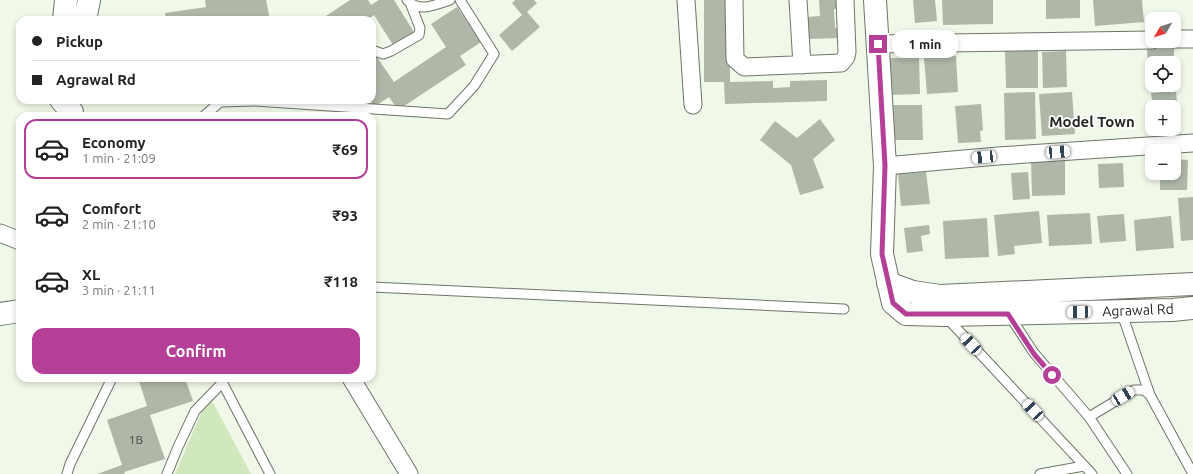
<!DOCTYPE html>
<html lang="en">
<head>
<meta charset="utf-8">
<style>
	body { margin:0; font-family:Ubuntu,sans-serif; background:#f2f2f2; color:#222; height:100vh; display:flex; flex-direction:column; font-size:15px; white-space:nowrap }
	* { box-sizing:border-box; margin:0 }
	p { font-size:13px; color:#767676 }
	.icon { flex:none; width:22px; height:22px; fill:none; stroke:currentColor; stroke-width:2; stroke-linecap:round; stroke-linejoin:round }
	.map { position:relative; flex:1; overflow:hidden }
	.side { position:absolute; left:16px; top:112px; width:360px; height:270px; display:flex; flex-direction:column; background:#fff; border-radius:12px; box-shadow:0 2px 6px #0003 }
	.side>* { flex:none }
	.top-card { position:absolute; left:16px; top:16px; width:360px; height:88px; border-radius:12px; box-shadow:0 2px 6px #0003; display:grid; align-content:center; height:88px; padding:0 16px; background:#fff }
	.needle { width:26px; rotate:231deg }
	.controls { position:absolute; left:1145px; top:12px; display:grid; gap:8px }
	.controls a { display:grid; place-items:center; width:36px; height:36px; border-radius:8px; background:#fff; box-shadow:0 2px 6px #0003; font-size:20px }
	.end { position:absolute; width:18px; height:18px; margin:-9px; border:5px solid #b53f96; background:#fff; box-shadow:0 0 0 2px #fff }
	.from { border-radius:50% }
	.bubble { position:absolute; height:28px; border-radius:12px; background:#fff; box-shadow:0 2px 6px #0003; font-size:13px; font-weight:700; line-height:28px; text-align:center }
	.car { position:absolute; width:12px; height:24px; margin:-12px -6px; border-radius:5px; box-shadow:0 0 3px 1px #0007; background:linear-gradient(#fff 24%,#345 0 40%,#fff 0 76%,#345 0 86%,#fff 0) }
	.top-card b { display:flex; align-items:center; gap:14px; height:38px; font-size:15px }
	.top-card b+b { border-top:1px solid #e0e0e0 }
	.top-card i { width:10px; height:10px; background:#222 }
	ul { padding:7px 0 0; list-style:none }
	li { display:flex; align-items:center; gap:12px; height:60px; margin:0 8px 6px; padding:0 8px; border:2px solid transparent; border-radius:12px }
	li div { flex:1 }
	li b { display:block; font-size:15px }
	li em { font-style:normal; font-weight:700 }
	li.selected { border-color:#b53f96 }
	li>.icon { width:36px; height:36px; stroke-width:1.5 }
	.cta { display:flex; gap:8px; margin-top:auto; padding:8px 16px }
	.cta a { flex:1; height:46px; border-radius:12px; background:#b53f96; color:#fff; font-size:16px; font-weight:700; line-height:46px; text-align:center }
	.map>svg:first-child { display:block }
	.green { fill:#d1e7be }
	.building { fill:#afb7a9 }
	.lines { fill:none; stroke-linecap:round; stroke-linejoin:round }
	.lane-casing { stroke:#6e7568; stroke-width:11 }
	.street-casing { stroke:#6e7568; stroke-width:19 }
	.secondary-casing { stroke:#6e7568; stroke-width:24 }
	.lane { stroke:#fff; stroke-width:9 }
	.street { stroke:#fff; stroke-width:17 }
	.secondary { stroke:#fff; stroke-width:22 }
	.route { stroke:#b53f96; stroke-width:5 }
	.labels { text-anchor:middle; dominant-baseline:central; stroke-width:3.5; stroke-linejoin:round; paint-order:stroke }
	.number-label { font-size:12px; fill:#484c44 }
	.street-label { font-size:14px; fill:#252822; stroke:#fff }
	.neighbourhood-label { font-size:15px; font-weight:bold; fill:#252822; stroke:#fff }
</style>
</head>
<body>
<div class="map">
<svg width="1193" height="474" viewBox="0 0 1193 474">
	<rect width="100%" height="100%" fill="#f0f8e9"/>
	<path class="green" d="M209 395 251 474H175Z"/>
	<path class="building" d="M205 0H266L270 20H166L165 13 206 7Z
		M350 0H368L371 5 379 0H394L414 32 393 45 374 15 367 20H320Z
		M515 0H534L537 3 527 12 540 27 512 51 499 35 522 15 512 3Z
		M704 0H730V82L773 81V88L790 87V81L827 80V101L725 104 724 82H704Z
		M819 0H838V9H834L835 28H839L840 38 809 39 807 17 820 16Z
		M913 0H935L937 21 915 23Z
		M942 0H993V24L943 25Z
		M1046 0H1080V18L1046 19Z
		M1093 0H1142L1144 22 1095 26Z
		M457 7 481 42 460 56 466 65 398 110 389 97 374 107 370 100H372V56L375 54 394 82 446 47 431 24Z
		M1174 47V63H1152V85H1148L1147 48Z
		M1005 51H1038V88H1006Z
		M1066 51 1067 87 1043 88 1042 52Z
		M956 56 958 92 927 94 924 58Z
		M889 58H919L920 94 890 95Z
		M1176 91 1179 127 1174 128V107H1153L1151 93Z
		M1035 92 1036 139 1005 140 1004 93Z
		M1072 92 1075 134 1042 136 1039 94Z
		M981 104 983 130 980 131 981 142 958 143 955 106Z
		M893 105H922L923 140H894Z
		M820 119 835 140 813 159 824 188 800 195 791 165 760 140 775 121 797 138Z
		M1031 159H1065V195L1032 196Z
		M1174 159 1188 160 1187 190H1160V173H1174Z
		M1123 163 1124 187 1099 188 1098 164Z
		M926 172 930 204 901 206 898 174Z
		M1028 172 1030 199 1013 200 1011 173Z
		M1193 197V240L1181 241 1178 198Z
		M1039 211 1042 243 1014 246 1015 254 998 256 994 215Z
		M1090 213 1092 244 1049 246 1047 215Z
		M1124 214 1126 241 1100 243 1097 216Z
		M1171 216 1174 248 1136 251 1134 220Z
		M987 218 989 257 945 259 943 221Z
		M929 225 930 234 921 236 923 251 907 253 904 228Z
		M138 378H185L193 401 150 415 165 459 124 472 125 474H97L122 465 107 420 147 406Z"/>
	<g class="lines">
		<g class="lane-casing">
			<path id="lane" d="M407 0C419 13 435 5 450 0
				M372 50 383 54 391 51 419 35 420 28 411 5
				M204 116 220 102 255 101 448 114 474 86 494 54 460 0
				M372 287 844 309
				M1121 311 1150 395
				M1009 315 1034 353 1089 417 1127 474
				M946 317 1092 474
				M220 378 270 474
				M1089 417 1134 390H1144L1150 395 1193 474
				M67 474 70 464 112 378
				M167 474 178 447 195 411 222 383
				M1040 474 1084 466"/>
		</g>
		<g class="street-casing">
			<path id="street" d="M686 0 693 105
				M734 0 735 59 744 67 841 63 846 57 847 52 845 0
				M798 0 802 65
				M1174 39H1193
				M878 44 1152 40
				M885 166 998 156 1193 143
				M0 233 20 241
				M351 378 409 474"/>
		</g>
		<g class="secondary-casing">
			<path id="secondary" d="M875 0 885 166 882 254 893 303 906 314 945 315 1172 310 1193 308
				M64 20 66 0
				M85 20 89 0
				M61 100 72 112V116
				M888 283 913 292 940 296 1193 284
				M0 314 20 311"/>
		</g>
		<use href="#lane" class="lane"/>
		<use href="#street" class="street"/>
		<use href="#secondary" class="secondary"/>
	</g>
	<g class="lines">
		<path class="route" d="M878 44 885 166 882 254 893 303 906 314H1008L1034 354 1052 375"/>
	</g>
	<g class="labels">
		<g class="number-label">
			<text x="136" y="439">1B</text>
		</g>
		<g class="street-label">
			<text transform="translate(1138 310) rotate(-2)">Agrawal Rd</text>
		</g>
		<g class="neighbourhood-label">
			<text x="1092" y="121">Model Town</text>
		</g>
	</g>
</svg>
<div class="controls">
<a><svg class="needle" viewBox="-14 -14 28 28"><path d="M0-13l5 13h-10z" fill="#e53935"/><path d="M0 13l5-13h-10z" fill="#767676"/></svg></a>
<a><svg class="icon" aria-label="locate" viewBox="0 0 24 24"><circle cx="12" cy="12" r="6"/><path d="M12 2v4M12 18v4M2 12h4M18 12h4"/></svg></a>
<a>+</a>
<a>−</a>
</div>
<i class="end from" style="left:1052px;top:375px"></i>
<i class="end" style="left:878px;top:44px"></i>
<div class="bubble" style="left:892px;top:30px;width:66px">1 min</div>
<i class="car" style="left:1058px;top:152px;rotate:86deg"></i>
<i class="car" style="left:984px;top:157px;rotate:265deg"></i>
<i class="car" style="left:1079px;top:312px;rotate:269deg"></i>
<i class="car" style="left:971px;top:344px;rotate:317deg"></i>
<i class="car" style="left:1123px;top:396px;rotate:59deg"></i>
<i class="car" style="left:1033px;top:410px;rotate:317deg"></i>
<div class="top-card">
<b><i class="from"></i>Pickup</b>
<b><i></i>Agrawal Rd</b>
</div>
<section class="side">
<ul>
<li class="selected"><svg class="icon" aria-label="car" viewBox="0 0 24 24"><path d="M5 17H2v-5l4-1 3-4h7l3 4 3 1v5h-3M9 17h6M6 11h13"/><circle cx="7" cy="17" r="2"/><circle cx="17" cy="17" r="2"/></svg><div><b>Economy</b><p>1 min · 21:09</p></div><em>₹69</em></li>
<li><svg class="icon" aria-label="car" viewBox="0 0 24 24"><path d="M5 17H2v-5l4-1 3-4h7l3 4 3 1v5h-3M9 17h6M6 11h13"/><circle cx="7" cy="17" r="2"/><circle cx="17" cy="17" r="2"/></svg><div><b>Comfort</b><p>2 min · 21:10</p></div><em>₹93</em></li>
<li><svg class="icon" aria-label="car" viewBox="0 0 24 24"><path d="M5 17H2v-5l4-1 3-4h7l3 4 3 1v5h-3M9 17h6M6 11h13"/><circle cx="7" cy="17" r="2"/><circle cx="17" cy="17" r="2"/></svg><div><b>XL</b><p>3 min · 21:11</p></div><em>₹118</em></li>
</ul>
<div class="cta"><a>Confirm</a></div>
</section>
</div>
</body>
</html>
